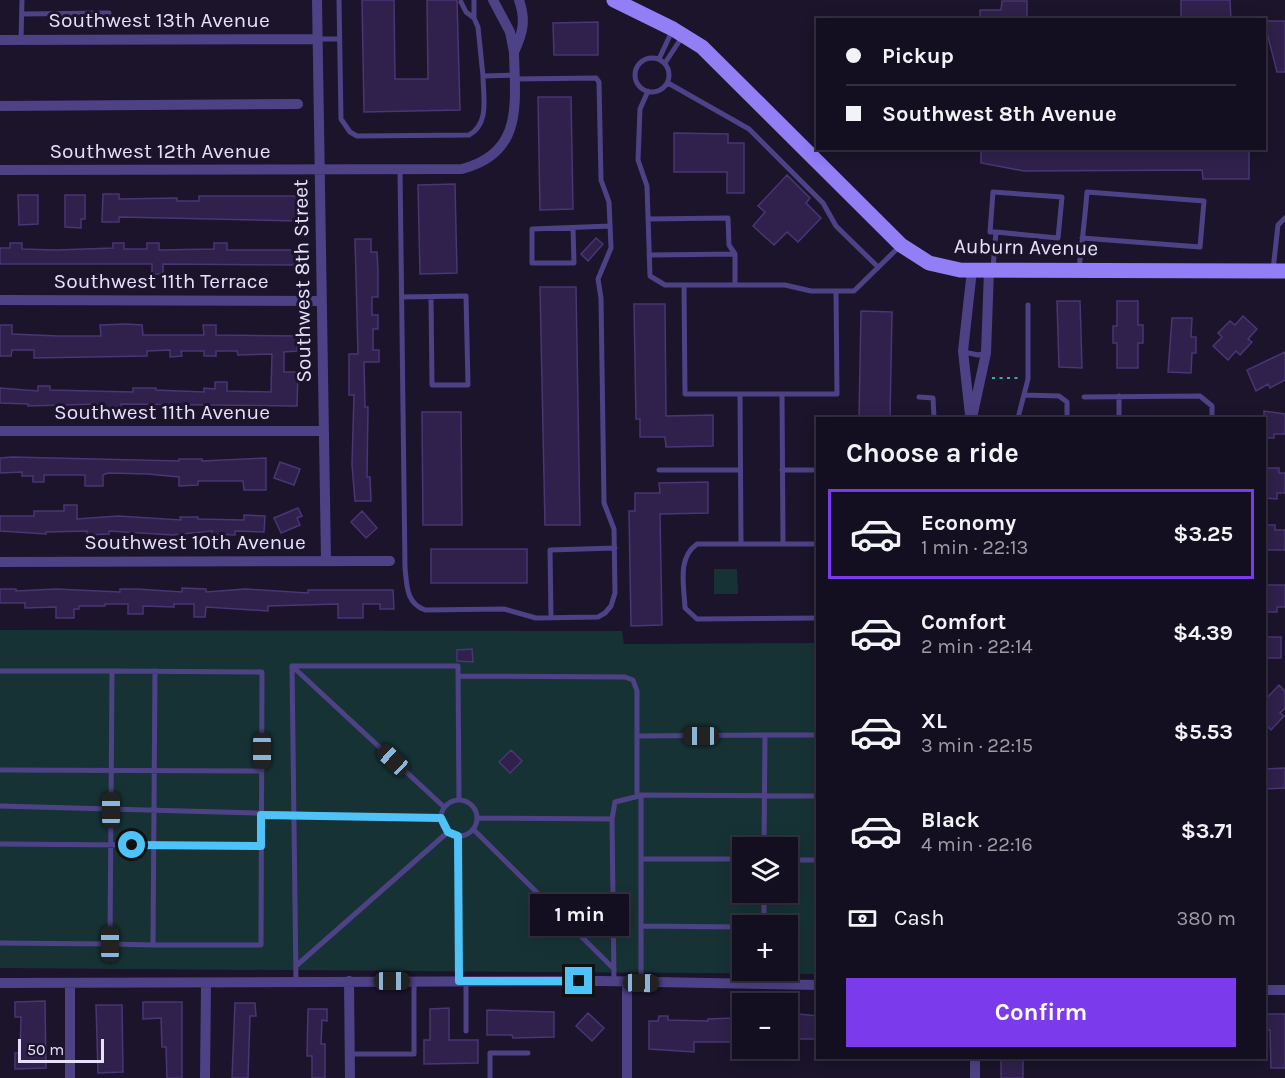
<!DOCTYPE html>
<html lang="en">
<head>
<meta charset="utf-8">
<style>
	body { margin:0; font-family:Karla,sans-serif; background:#211d2d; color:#f1f3f6; height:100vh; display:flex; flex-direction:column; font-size:22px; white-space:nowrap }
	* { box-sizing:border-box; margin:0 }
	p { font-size:20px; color:#9d9ca5 }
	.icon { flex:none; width:33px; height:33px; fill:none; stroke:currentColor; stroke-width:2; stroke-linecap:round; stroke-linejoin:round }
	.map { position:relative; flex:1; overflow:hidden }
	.side { position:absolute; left:816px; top:417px; width:450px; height:642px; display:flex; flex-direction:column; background:#140f20; border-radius:0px; box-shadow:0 3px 15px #0003,0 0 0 2px #332f3e }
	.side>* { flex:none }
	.banner { position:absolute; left:816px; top:18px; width:450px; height:132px; border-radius:0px; box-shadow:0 3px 15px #0003,0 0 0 2px #332f3e; display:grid; align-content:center; height:132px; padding:0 30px; background:#140f20 }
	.buttons { position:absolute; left:732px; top:837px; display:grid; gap:12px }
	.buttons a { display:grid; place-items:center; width:66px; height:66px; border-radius:0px; background:#140f20; box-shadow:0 3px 15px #0003,0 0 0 2px #332f3e; font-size:30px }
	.scale { position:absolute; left:18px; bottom:15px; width:86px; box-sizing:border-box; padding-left:6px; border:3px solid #e7e0fd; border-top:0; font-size:16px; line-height:21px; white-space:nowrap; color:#e7e0fd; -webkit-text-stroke:4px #1b142b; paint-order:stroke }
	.end { position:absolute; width:27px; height:27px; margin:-14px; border:8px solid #4fc3f7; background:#111; box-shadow:0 0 0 3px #111 }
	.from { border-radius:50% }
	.bubble { position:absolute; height:42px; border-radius:0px; background:#140f20; box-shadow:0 3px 15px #0003,0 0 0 2px #332f3e; font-size:20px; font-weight:700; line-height:42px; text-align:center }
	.car { position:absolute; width:18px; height:36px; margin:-18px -9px; border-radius:8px; box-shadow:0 0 4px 2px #0007; background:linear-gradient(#222 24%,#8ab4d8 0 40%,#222 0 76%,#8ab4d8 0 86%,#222 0) }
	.banner b { display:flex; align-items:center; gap:21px; height:57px; font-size:22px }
	.banner b+b { border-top:2px solid #332f3e }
	.banner i { width:15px; height:15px; background:#f1f3f6 }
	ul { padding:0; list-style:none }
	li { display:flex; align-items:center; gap:18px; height:90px; margin:0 12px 9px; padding:0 18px; border:3px solid transparent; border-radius:0px }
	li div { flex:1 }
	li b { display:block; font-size:22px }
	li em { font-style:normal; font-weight:700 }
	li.active { border-color:#7c3aed }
	li>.icon { width:54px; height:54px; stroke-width:1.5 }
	h2 { padding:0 30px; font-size:27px; line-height:72px }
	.pay { display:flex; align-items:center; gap:15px; height:66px; padding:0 30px; font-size:22px }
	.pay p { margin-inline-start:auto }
	.button { display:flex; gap:12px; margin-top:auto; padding:12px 30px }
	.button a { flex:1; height:69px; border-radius:0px; background:#7c3aed; color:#fff; font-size:24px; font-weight:700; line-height:69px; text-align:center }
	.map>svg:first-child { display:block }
	.green { fill:#173235; fill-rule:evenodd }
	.building { fill:#2f214b; stroke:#4a3575; stroke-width:1.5 }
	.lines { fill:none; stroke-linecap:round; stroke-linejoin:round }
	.path { stroke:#3bacb6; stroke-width:2; stroke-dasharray:3 4.5; stroke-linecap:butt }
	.lane { stroke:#4e4286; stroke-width:5 }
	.street { stroke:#4e4286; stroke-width:10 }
	.secondary { stroke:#927ef5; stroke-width:15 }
	.route { stroke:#4fc3f7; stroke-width:8 }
	.labels { text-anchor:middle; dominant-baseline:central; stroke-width:6; stroke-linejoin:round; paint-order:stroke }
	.street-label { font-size:21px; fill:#e7e0fd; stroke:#1b142b }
</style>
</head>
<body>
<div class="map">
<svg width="1285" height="1078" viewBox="0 0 1285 1078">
	<rect width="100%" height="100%" fill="#1b142b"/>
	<path class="green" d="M737 569 738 594H714V569Z
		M0 630 622 631 624 644 817 643V974L0 968ZM742 848H788V892H742ZM742 926H788V970H742Z"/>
	<path class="building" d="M362 0H394L395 79H428L427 0H457L460 110 364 112Z
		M1181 0H1230L1231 20H1181Z
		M1002 1H1027V20H980V10H1001Z
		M1264 21H1285V72H1277Z
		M598 22V55H554L553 23Z
		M538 97H571L573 209 540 210Z
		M674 133 728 134V143H744V193H727V172H674Z
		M981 148H1249V179H1203L1202 170 1024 171 981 163Z
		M787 175 810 198 806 203 821 218 798 242 787 232 774 245 753 226 765 212 758 206Z
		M455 184 457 273 420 274 418 185Z
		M103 194H119V199L177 198V201H199V196H298V221L119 217V222H102Z
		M18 195H38V224L19 225Z
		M65 195H85V219H81V228L65 227Z
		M596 238 603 244 588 261 581 254Z
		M355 239H371V252H377L378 271V297H372V315H378V329H373V350H379V362H364L365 407H368L367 477H370L371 501H355L352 465 354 395H349V354H358Z
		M10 243H22V249L56 250 113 248V243H124V249H147V243H159V250L214 249V243H227V250H295V265L163 264V274H152V264H0V248H10Z
		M540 287H576L580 525H545Z
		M1057 301H1080L1082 368 1059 367Z
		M1117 301H1138V325H1143V343H1138V368H1117V343H1113V326H1117Z
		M634 304H665L666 416 713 415V446L666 447 665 437H640V419H636Z
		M861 311 892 312 890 418H859Z
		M1243 316 1257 329 1248 339 1252 342 1240 355 1236 351 1228 360 1213 346 1222 337 1218 333 1230 321 1235 325Z
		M1172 318H1192L1191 337H1196V353H1192L1191 373 1168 372Z
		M126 324 142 325 143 335H204L203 325H216V335L297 336V351L284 352V372H298L297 406 121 404V407H98V404L28 406V404L0 403V388L38 391V386H50V390L133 392V388H156V390L204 392V388L215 389V382H227V391L271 392 272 354 238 355 237 351H216V356H204V351H181L182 356 170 357V350L147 351V356L34 358V350H12L11 356H0V325H12V334L58 336H101L100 325Z
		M1285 352V380L1270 388 1268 384 1256 391 1247 370Z
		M1264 411 1285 414V434H1274V438H1264Z
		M422 412H461L462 525H423Z
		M12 457 179 461V459H202V461L266 458V490H244L243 481H198V485L179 486V477L148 474 108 473 103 475V486H85V475H44V482H33V476H22V472L0 473V458Z
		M280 462 300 469 294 485 274 478Z
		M1264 468H1279V473H1285V493H1277V499L1264 498Z
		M708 482V513L660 514 662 625 631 626 629 511H635V493H660L659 483Z
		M64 505H77V519L118 516 181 520 180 517H198V519L244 520V515L265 516 264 532 235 531V535L212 534V531L172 535 109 531V534L87 535V531L46 532V534L0 531V516H34V511H64Z
		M298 508 302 516 297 518 300 525 281 533 274 518Z
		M362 511 377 528 366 538 351 522Z
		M1264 525H1275V530H1285V550H1264Z
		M431 549H527V583H431Z
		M1264 585H1285V607H1277V612H1264Z
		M182 588 206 589V592L245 589 308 593V590H393L394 609H380V604H363V618H338V604L268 606V611L206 607 205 617H194V604H174V607L143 606V614H128V604H105V606H79V609H74V618H56V607L25 608V603H0V589H16V591L56 589 120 592V589H137L182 592Z
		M1264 637H1281V658H1264Z
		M472 649 473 662 457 661V650Z
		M1279 685 1285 691V708L1280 713 1284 716 1271 730 1264 723V701Z
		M511 750 522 761 510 773 499 762Z
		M1285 768V788L1264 789V769Z
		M45 1001 46 1068 15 1069V1053H20L21 1017H15V1002Z
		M143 1002H182V1078H167L166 1047H162L161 1018 143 1019Z
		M235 1003H255L256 1016H250L248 1078H232Z
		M96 1005H122L123 1072 98 1073Z
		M449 1008V1040H478V1063L424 1064V1040H430V1009Z
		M308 1009H327V1021L322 1020 321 1044H325V1078H312V1056H307Z
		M487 1010 554 1012V1037L513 1038 512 1035H487Z
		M588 1013 604 1028 592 1041 576 1026Z
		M788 1013 818 1016V1039H788Z
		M1266 1014H1285V1068H1271L1270 1030H1266Z
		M659 1016H668V1020L708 1021V1019L733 1018V1042H694V1052L649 1049V1021H658Z
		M1001 1058H1023V1078H1001Z"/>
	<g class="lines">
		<path class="path" d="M992 378H1019"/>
		<path class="lane" d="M339 0 341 119 350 132 357 136 469 135C490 124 483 96 483 76L514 75
			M461 2 466 12 474 18V0
			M22 14 109 13
			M474 18 478 27 483 76
			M317 39H339
			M21 40 22 0
			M635 75a17 17 0 1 1 34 0a17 17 0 1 1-34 0Z
			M659 59 672 31
			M665 63 682 37
			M668 83 749 129 823 203 836 226 878 267
			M648 91 640 109 638 160 647 186 650 276 665 285H785L811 291H854L900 246
			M400 170 405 568C407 586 406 603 425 610L504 609 536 618 598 617 605 613 611 606 615 593 614 529 604 503 601 298 598 279 611 248 609 202 601 180 599 82 596 78 514 79
			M648 219 728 218 729 245 735 254V285
			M573 228 574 263H532V229L610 226
			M649 255 735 254
			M993 268 996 232 1058 238 1062 197 993 192 990 232H996
			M1079 268C1082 243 1085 217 1087 192L1204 201 1200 247 1082 238
			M1273 270 1278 225 1285 218
			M684 285 685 394H837L836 292
			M402 297 466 296 468 385H432L431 297
			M964 352 978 355 986 353
			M740 394 741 543
			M782 394 783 543
			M1024 395 1059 396 1067 402V418
			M919 397 933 398 934 418
			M1084 397 1200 396 1212 406V418
			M1018 418 1028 379V305
			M1119 418V396
			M659 470H740
			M782 470H818
			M818 544H697C677 558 684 585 685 608L697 619 818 618
			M551 617 550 550 615 548
			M292 666 444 807
			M0 671H112
			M458 676 625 677 633 680 637 691V796
			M637 736 765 735
			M0 770 262 771
			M441 818a18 18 0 1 1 36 0a18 18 0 1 1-36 0Z
			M0 806 441 818
			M477 818 612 819
			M473 829 614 969
			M458 836 459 981
			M0 844 261 846
			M764 848 765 735H818
			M641 859H742
			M788 860H818
			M641 926 742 927
			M764 926V892
			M0 943 110 944
			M153 945H261L262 672 112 671 110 944 153 945 155 671
			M296 966 448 832
			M614 981 612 819 615 802 639 796
			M296 982 292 666H458L459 800
			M641 982V795L818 796
			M764 984V970
			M466 1031V981
			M350 1054H414V981
			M490 1078V1053H528"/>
		<path class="street" d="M317 0 326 561
			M493 0 510 32 514 52C523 33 526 20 519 0
			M0 40 317 39
			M0 106 298 104
			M0 170 462 169C524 153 515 103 514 52
			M0 300 322 301
			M970 415 963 351 972 270
			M972 418 986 353 989 270
			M0 431H323
			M0 562 390 561
			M349 981 350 1078
			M0 983 601 981 818 985
			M70 984V1078
			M1264 990H1285
			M205 1078 206 983
			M627 1078V983
			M975 1078V1058"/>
		<path class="secondary" d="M614 0 673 29 702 47 901 245 929 263 960 270 1285 271"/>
	</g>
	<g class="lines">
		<path class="route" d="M132 845 261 846V815L441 818 448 832 458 836 459 981H579"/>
	</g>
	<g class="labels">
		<g class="street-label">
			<text x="159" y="20">Southwest 13th Avenue</text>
			<text x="160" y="151">Southwest 12th Avenue</text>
			<text transform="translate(1026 247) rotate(1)">Auburn Avenue</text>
			<text x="161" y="281">Southwest 11th Terrace</text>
			<text transform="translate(302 281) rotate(-91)">Southwest 8th Street</text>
			<text x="162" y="412">Southwest 11th Avenue</text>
			<text x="195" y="542">Southwest 10th Avenue</text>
		</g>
	</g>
</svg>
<div class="buttons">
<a><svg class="icon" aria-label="layers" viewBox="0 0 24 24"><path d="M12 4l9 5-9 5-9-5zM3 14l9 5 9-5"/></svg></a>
<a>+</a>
<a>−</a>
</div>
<div class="scale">50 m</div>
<i class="end from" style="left:132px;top:845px"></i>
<i class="end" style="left:579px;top:981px"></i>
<div class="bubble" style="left:530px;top:894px;width:99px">1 min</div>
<i class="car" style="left:701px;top:736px;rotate:270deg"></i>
<i class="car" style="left:262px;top:751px;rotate:180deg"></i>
<i class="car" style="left:393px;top:760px;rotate:313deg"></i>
<i class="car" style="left:111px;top:810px;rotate:0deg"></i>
<i class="car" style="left:110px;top:944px;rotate:0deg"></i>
<i class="car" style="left:392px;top:981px;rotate:90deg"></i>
<i class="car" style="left:641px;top:983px;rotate:91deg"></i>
<div class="banner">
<b><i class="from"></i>Pickup</b>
<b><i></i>Southwest 8th Avenue</b>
</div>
<section class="side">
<h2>Choose a ride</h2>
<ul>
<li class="active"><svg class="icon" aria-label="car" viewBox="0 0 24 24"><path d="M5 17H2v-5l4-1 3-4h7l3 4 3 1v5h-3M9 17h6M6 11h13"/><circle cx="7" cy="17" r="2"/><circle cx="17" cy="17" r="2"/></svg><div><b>Economy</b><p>1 min · 22:13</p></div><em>$3.25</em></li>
<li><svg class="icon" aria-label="car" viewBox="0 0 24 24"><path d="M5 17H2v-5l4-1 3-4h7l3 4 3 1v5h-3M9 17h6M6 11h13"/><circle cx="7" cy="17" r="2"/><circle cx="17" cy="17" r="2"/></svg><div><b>Comfort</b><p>2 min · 22:14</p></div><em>$4.39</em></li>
<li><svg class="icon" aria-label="car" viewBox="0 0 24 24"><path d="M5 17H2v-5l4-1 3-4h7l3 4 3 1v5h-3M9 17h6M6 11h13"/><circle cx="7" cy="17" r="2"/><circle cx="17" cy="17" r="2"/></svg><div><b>XL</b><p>3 min · 22:15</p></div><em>$5.53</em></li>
<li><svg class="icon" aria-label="car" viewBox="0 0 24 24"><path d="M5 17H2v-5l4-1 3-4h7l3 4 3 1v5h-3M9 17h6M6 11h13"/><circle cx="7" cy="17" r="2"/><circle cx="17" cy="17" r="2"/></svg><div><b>Black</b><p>4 min · 22:16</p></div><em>$3.71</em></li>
</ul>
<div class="pay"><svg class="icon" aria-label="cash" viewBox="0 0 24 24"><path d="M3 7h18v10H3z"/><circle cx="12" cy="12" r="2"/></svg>Cash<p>380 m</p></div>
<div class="button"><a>Confirm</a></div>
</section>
</div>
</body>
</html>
